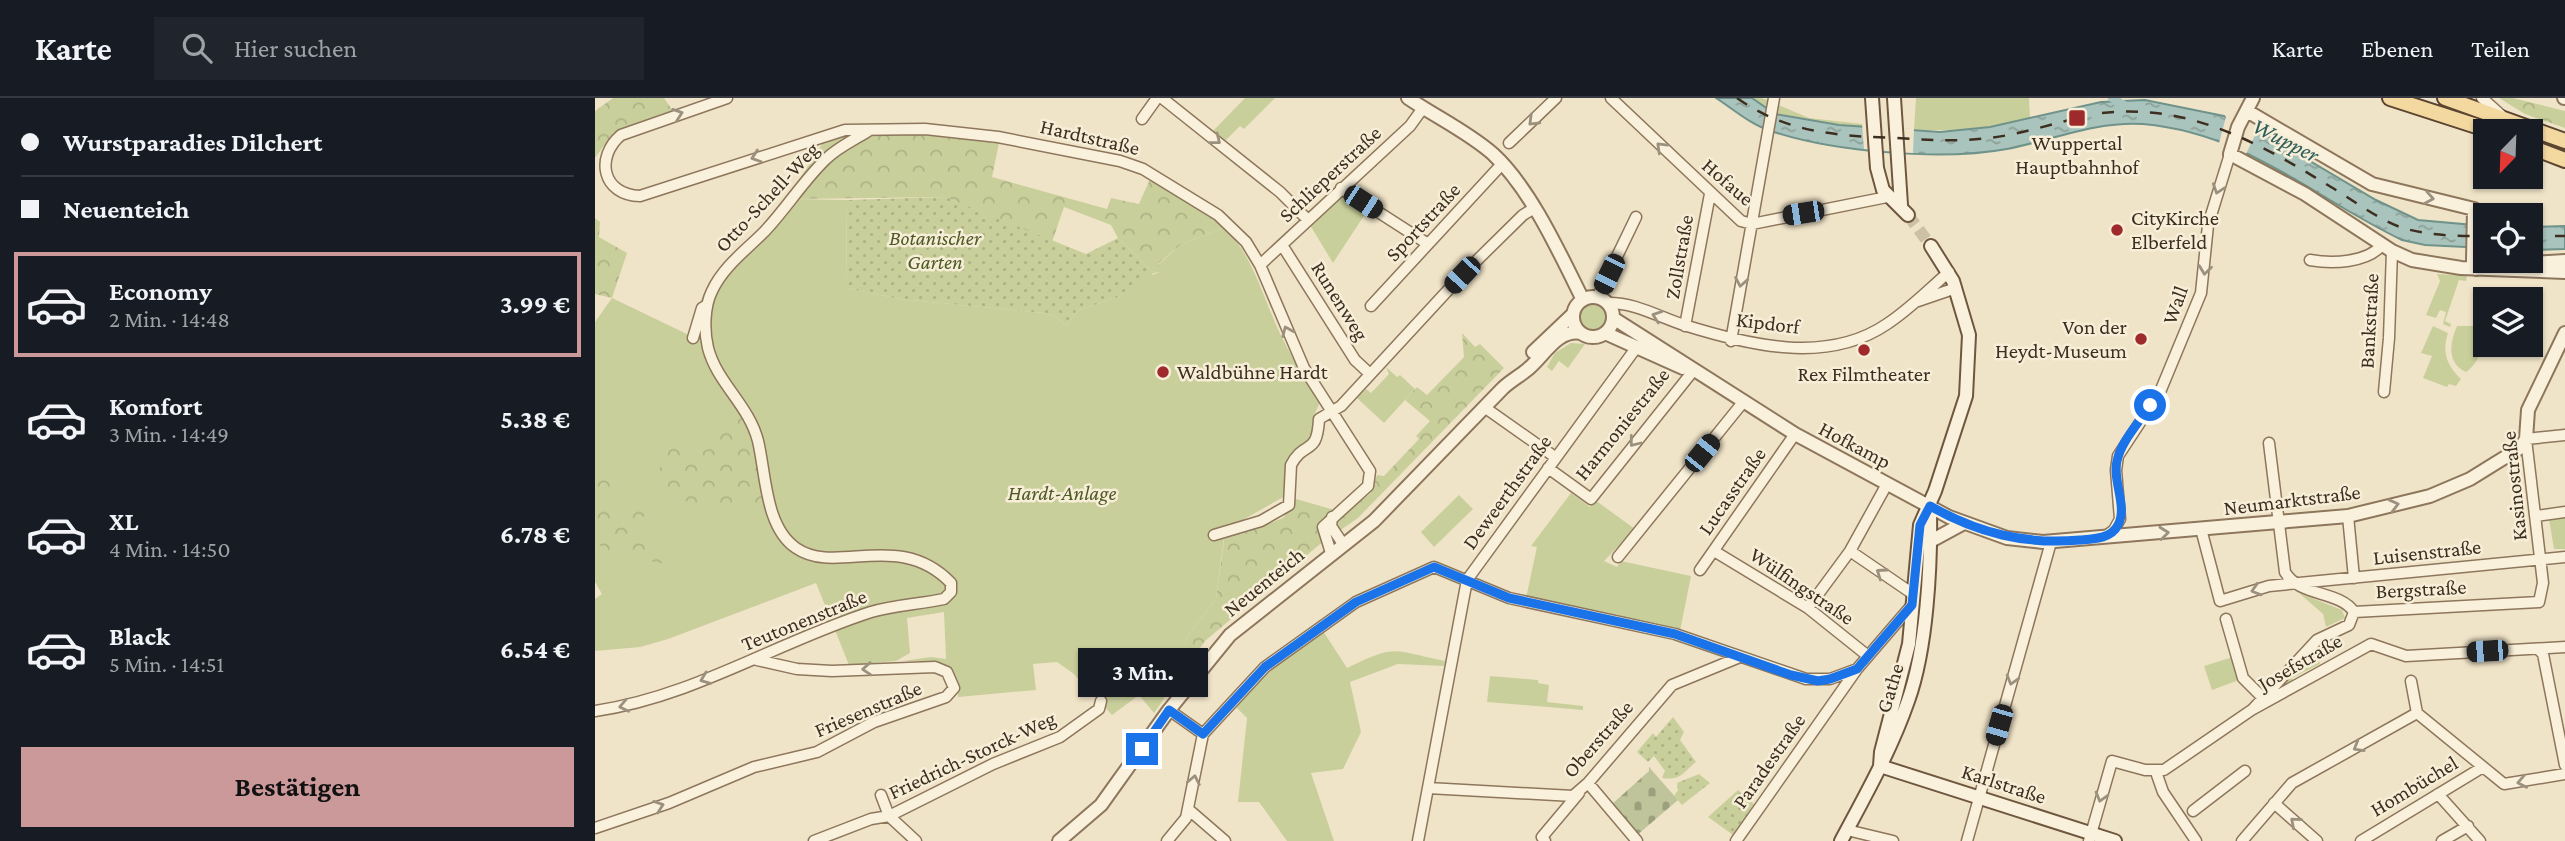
<!DOCTYPE html>
<html lang="de">
<head>
<meta charset="utf-8">
<style>
	body { margin:0; font-family:"Crimson Pro",serif; background:#20242c; color:#f1f3f6; height:100vh; display:flex; flex-direction:column; font-size:26px; white-space:nowrap }
	* { box-sizing:border-box; margin:0 }
	p { font-size:23px; color:#9ea1a6 }
	.icon { flex:none; width:38px; height:38px; fill:none; stroke:currentColor; stroke-width:2; stroke-linecap:round; stroke-linejoin:round }
	.map { position:relative; flex:1; overflow:hidden }
	.details { display:flex; flex-direction:column; background:#171b24; width:595px }
	.details>* { flex:none }
	.banner { display:grid; align-content:center; height:154px; padding:0 21px; background:#171b24 }
	.needle { width:46px; rotate:203deg }
	.buttons { position:absolute; left:1878px; top:21px; display:grid; gap:14px }
	.buttons a { display:grid; place-items:center; width:70px; height:70px; border-radius:0px; background:#171b24; box-shadow:0 2px 5px #0004; font-size:35px }
	.end { position:absolute; width:32px; height:32px; margin:-16px; border:9px solid #1a73e8; background:#fff; box-shadow:0 0 0 4px #fff }
	.from { border-radius:50% }
	.bubble { position:absolute; height:49px; border-radius:0px; background:#171b24; box-shadow:0 2px 5px #0004; font-size:23px; font-weight:700; line-height:49px; text-align:center }
	.car { position:absolute; width:21px; height:42px; margin:-21px -10px; border-radius:9px; box-shadow:0 0 5px 2px #0007; background:linear-gradient(#222 24%,#8ab4d8 0 40%,#222 0 76%,#8ab4d8 0 86%,#222 0) }
	.banner b { display:flex; align-items:center; gap:24px; height:66px; font-size:26px }
	.banner b+b { border-top:2px solid #363941 }
	.banner i { width:18px; height:18px; background:#f1f3f6 }
	ul { padding:0; list-style:none }
	li { display:flex; align-items:center; gap:21px; height:105px; margin:0 14px 10px; padding:0 7px; border:4px solid transparent; border-radius:0px }
	li div { flex:1 }
	li b { display:block; font-size:26px }
	li em { font-style:normal; font-weight:700 }
	li.on { border-color:#cc999b }
	li>.icon { width:63px; height:63px; stroke-width:1.5 }
	.button { display:flex; gap:14px; margin-top:auto; padding:14px 21px }
	.button a { flex:1; height:80px; border-radius:0px; background:#cc999b; color:#111; font-size:28px; font-weight:700; line-height:80px; text-align:center }
	header { display:flex; align-items:center; gap:42px; box-sizing:border-box; height:98px; padding:0 35px; background:#171b24; border-bottom:2px solid #363941 }
	header strong { font-size:33px }
	nav { display:flex; gap:38px; margin-inline-start:auto; font-size:24px }
	.search { width:490px; height:63px; background:#20242c; display:flex; align-items:center; gap:18px; box-sizing:border-box; padding:0 24px; border-radius:0px; color:#9ea1a6; font-size:26px }
	main { display:flex; flex:1; min-height:0 }
	.map>svg:first-child { display:block }
	.green { fill:#c9cf9b }
	.forest { fill:url(#forest-crowns) }
	.cemetery { fill:url(#cemetery-stones) }
	.garden { fill:url(#garden-dots) }
	.water { fill:url(#water-ripples); stroke:#6f938a; stroke-width:2 }
	.pier { fill:#f0e4c8 }
	.lines { fill:none; stroke-linecap:round; stroke-linejoin:round }
	.canal { stroke:#a9c4bc; stroke-width:8 }
	.secondary-tunnel { stroke:#ccc0a6; stroke-width:12; stroke-dasharray:12 6; stroke-linecap:butt }
	.minor-casing { stroke:#8d765c; stroke-width:13 }
	.tertiary-casing { stroke:#8d765c; stroke-width:16 }
	.secondary-casing { stroke:#6f573f; stroke-width:16 }
	.primary-casing { stroke:#5b4430; stroke-width:18 }
	.minor { stroke:#faf1dc; stroke-width:10 }
	.tertiary { stroke:#faf1dc; stroke-width:12 }
	.secondary { stroke:#faf1dc; stroke-width:12 }
	.primary { stroke:#f3d9a0; stroke-width:14 }
	.rail { stroke:#3d2e20; stroke-width:2.5; stroke-dasharray:12 12; stroke-linecap:butt }
	.oneway { stroke:#9c907e }
	.route { stroke:#1a73e8; stroke-width:9 }
	.poi-dot { fill:#9e2a2b; stroke:#f7eed8; stroke-width:2.5 }
	.labels { text-anchor:middle; dominant-baseline:central; stroke-width:5; stroke-linejoin:round; paint-order:stroke }
	.street-label { font-size:21px; fill:#3d2e20; stroke:#f7eed8 }
	.poi-label { font-size:21px; fill:#3d2e20; stroke:#f7eed8 }
	.park-label { font-size:21px; font-style:italic; fill:#4d5a26; stroke:#f7eed8 }
	.water-label { font-size:23px; font-style:italic; fill:#2f5d5a; stroke:#f7eed8 }
</style>
</head>
<body>
<header>
<strong>Karte</strong>
<div class="search"><svg class="icon" aria-label="search" viewBox="0 0 24 24"><circle cx="10" cy="10" r="6"/><path d="M15 15l6 6"/></svg>Hier suchen</div>
<nav><a>Karte</a><a>Ebenen</a><a>Teilen</a></nav>
</header>
<main>
<section class="details">
<div class="banner">
<b><i class="from"></i>Wurstparadies Dilchert</b>
<b><i></i>Neuenteich</b>
</div>
<ul>
<li class="on"><svg class="icon" aria-label="car" viewBox="0 0 24 24"><path d="M5 17H2v-5l4-1 3-4h7l3 4 3 1v5h-3M9 17h6M6 11h13"/><circle cx="7" cy="17" r="2"/><circle cx="17" cy="17" r="2"/></svg><div><b>Economy</b><p>2 Min. · 14:48</p></div><em>3.99 €</em></li>
<li><svg class="icon" aria-label="car" viewBox="0 0 24 24"><path d="M5 17H2v-5l4-1 3-4h7l3 4 3 1v5h-3M9 17h6M6 11h13"/><circle cx="7" cy="17" r="2"/><circle cx="17" cy="17" r="2"/></svg><div><b>Komfort</b><p>3 Min. · 14:49</p></div><em>5.38 €</em></li>
<li><svg class="icon" aria-label="car" viewBox="0 0 24 24"><path d="M5 17H2v-5l4-1 3-4h7l3 4 3 1v5h-3M9 17h6M6 11h13"/><circle cx="7" cy="17" r="2"/><circle cx="17" cy="17" r="2"/></svg><div><b>XL</b><p>4 Min. · 14:50</p></div><em>6.78 €</em></li>
<li><svg class="icon" aria-label="car" viewBox="0 0 24 24"><path d="M5 17H2v-5l4-1 3-4h7l3 4 3 1v5h-3M9 17h6M6 11h13"/><circle cx="7" cy="17" r="2"/><circle cx="17" cy="17" r="2"/></svg><div><b>Black</b><p>5 Min. · 14:51</p></div><em>6.54 €</em></li>
</ul>
<div class="button"><a>Bestätigen</a></div>
</section>
<div class="map">
<svg width="1970" height="743" viewBox="0 0 1970 743">
	<defs>
		<pattern id="forest-crowns" width="20" height="18" patternUnits="userSpaceOnUse" patternTransform="scale(1.75)"><rect width="20" height="18" fill="#c9cf9b"/><path d="M2 6a3 3 0 1 1 6 0M12 15a3 3 0 1 1 6 0" fill="none" stroke="#aeb285"/></pattern>
		<pattern id="cemetery-stones" width="16" height="16" patternUnits="userSpaceOnUse" patternTransform="scale(1.75)"><rect width="16" height="16" fill="#bfc49a"/><path d="M2 7V4a2 2 0 0 1 4 0v3zM10 15v-3a2 2 0 0 1 4 0v3z" fill="#9ca07d"/></pattern>
		<pattern id="garden-dots" width="8" height="8" patternUnits="userSpaceOnUse" patternTransform="scale(1.75)"><rect width="8" height="8" fill="#c9cf9b"/><path d="M2 2h.1M6 6h.1" fill="none" stroke="#aeb285" stroke-width="1.8" stroke-linecap="round"/></pattern>
		<pattern id="water-ripples" width="26" height="14" patternUnits="userSpaceOnUse" patternTransform="scale(1.75)"><rect width="26" height="14" fill="#a9c4bc"/><path d="M2 4q2-2 4 0t4 0M15 11q2-2 4 0t4 0" fill="none" stroke="#8ba098"/></pattern>
	</defs>
	<rect width="100%" height="100%" fill="#f0e4c8"/>
	<path class="green" d="M650 0H680L649 31 645 28 630 43 618 33Z
		M1157 0H1167L1214 20 1267 26V30L1180 16Z
		M1321 0H1434L1435 21 1374 32H1319Z
		M747 97 772 113 738 165 715 127Z
		M201 101 252 102 251 190 305 201 448 215 458 217 472 228 481 213 526 198 546 181 565 174 563 167 585 147 630 129C659 162 665 191 682 229 694 255 709 279 725 304L718 320 720 339C693 360 690 362 692 397L630 432 621 501 594 536 578 588 559 615 544 597 517 617 479 576 462 564 438 566 441 592 363 599V583L354 569 333 563H308L336 559 351 561 349 514 312 520 315 555 301 563 254 567 221 485 73 541 45 549 0 553V501L7 496 0 484V224L17 200 94 237C102 208 111 187 130 164L140 168Z
		M1842 176 1872 178 1871 183 1864 182 1850 223 1856 226 1855 229 1848 226 1851 214 1845 212 1841 220 1831 217 1845 183Z
		M985 219a13 13 0 1 1 26 0a13 13 0 1 1-26 0Z
		M1838 228 1853 235C1847 253 1851 267 1866 281L1861 288 1854 286 1852 289 1828 280 1837 258 1826 255Z
		M1862 228H1890C1890 244 1885 265 1871 274 1851 265 1855 244 1862 228Z
		M976 245 990 246 973 270 964 263 957 273 952 269 960 255Z
		M791 269 802 279 805 277 820 291 789 325 762 300 771 291 776 295 794 276Z
		M976 395 995 409 1000 402 1040 431 1009 463 1022 469 1026 463 1096 478 1085 533 931 500 942 449 936 448Z
		M864 397 878 411 839 449 826 434Z
		M1970 419V451H1959L1954 421Z
		M1704 495 1747 512 1750 520 1731 529 1728 516Z
		M728 533 752 570C804 545 797 553 850 563L849 568 803 566 755 584 766 634 748 671 716 675 739 743H692L664 704H643L652 620 640 608 689 559Z
		M1720 551 1725 566 1697 580 1698 584 1674 599Z
		M1638 559 1644 582 1617 592 1609 568Z
		M895 578 943 582V585L954 587 952 604 988 608V612L892 604Z"/>
	<path class="forest" d="M18 0H69L78 13 18 35 0 60V13Z
		M1904 0H1918L1970 13V30L1930 16Z
		M331 36 404 45 397 79 512 111 516 100 544 106 555 81 630 129 585 147 563 166 566 174 559 175 523 140 516 127 469 109 457 144 350 99 201 101 198 91 229 43 242 38Z
		M0 120 5 124 4 139 32 155 17 200 0 196Z
		M867 235 880 249 885 246 909 270 763 420 724 447 610 543 578 588 594 536 621 501 630 435 646 436 688 420 701 401 750 415 776 395 782 377 789 378 824 341 821 338 835 323 810 302 822 289 832 297 869 259Z
		M148 320 156 330 169 401 160 406 153 404 125 413C95 397 74 412 55 379L73 362 63 357 76 348C90 355 103 357 118 349 118 331 131 323 148 320Z
		M9 380 17 385 19 404 36 407 51 416 41 427C56 437 66 448 70 466L23 457 0 445V386Z"/>
	<path class="cemetery" d="M1054 669 1083 702 1041 738 1016 707 1054 673Z"/>
	<path class="garden" d="M350 99 491 156 523 140 559 175 526 198 481 213 472 228 458 217 448 215 305 201 251 190 252 102Z
		M1078 619 1089 634 1085 642 1101 664C1088 674 1087 683 1067 680L1070 673 1059 658 1053 664 1042 654 1058 635 1061 639Z
		M1104 676 1115 685 1087 707 1079 698 1083 692 1082 685Z
		M1143 692 1159 706 1138 737 1113 719Z"/>
	<path class="water" d="M1121 0H1157L1180 16 1244 27 1345 34 1395 29 1506 4 1550 2 1629 18 1664 33 1781 102 1823 122 1890 128V150L1830 147 1807 142C1717 99 1652 35 1548 26 1501 23 1457 42 1412 51 1346 63 1239 54 1176 33 1156 27 1138 11 1121 0Z
		M1970 128V151L1936 152V129Z"/>
	<path class="pier" d="M1628 14 1664 29 1651 56 1624 45 1631 19Z
		M1267 26 1319 31 1318 55 1269 51Z"/>
	<g class="lines">
		<path class="canal" d="M1517 0 1533 9"/>
		<path class="secondary-tunnel" d="M1313 117 1336 148"/>
		<g class="minor-casing">
			<path id="minor" d="M132 0 26 37C0 59 7 97 45 98L250 32 330 31 403 39 525 63 548 71 623 117 651 144 665 167 709 270 775 373 773 388 728 429 736 455
				M567 0 685 94 713 122
				M1016 0 1146 123 1157 126 1292 99
				M1887 0 1906 17
				M547 21 562 0
				M914 45 961 0
				M746 90 833 146
				M687 147 760 262 775 276
				M1715 162C1737 166 1772 165 1787 147
				M665 167 815 28 828 10
				M1002 200 1041 119
				M1323 203 1361 190
				M1012 205C1039 204 1064 219 1089 227 1153 247 1232 267 1292 226 1315 211 1333 192 1354 174
				M776 208 907 66
				M1090 228 1115 96
				M98 240 107 210 112 207
				M1136 243 1179 0
				M1789 294 1794 240 1797 153
				M889 309 960 359
				M1674 345 1690 474C1704 499 1744 492 1759 514
				M953 370 996 401 1098 273
				M1753 418 1759 480
				M1941 418 1970 414
				M737 419 736 428 748 446
				M1606 431 1625 503 1674 488 1970 459
				M619 437 666 423 694 407 696 367C710 341 722 359 724 321L746 308 867 177 928 117 938 111
				M1511 438 1519 432 1525 421 1521 372 1523 358 1565 294 1606 195 1613 127 1635 56
				M1119 453 1213 510 1273 558
				M1255 453 1318 496
				M1023 459 1149 303
				M1105 472 1200 336
				M1213 510 1255 453 1292 386
				M1759 514 1944 504 1948 485 1931 341 1970 337
				M1631 521 1648 580 1667 599
				M1943 551 1948 556 1970 667
				M1816 583 1822 615 1909 686 1970 676
				M1658 611 1776 546 1811 558 1970 549
				M0 613C98 599 182 544 276 514 300 507 325 506 349 501L356 494V485C304 431 241 478 201 450 170 429 171 376 163 343 154 307 122 285 113 250 109 233 109 209 117 193 128 169 151 152 169 134 191 111 208 83 231 61 243 49 261 41 275 32
				M608 636 670 569 761 504 839 469 914 500 1080 536 1211 581H1235L1262 571
				M1561 674 1568 694 1601 743
				M993 685 1042 743
				M833 690 978 698 993 685 1077 587 1145 559
				M1843 696 1885 743
				M286 697 294 718 321 743
				M1679 705 1722 743
				M593 711 630 743
				M1598 713 1650 673
				M0 730 74 705 159 669 222 654 279 624 351 599 359 590 352 574 340 569 237 573 202 571 162 562
				M1252 732 1298 743
				M219 743 276 721 294 718 398 666 465 639 504 611 506 603
				M572 743 591 720 608 636 574 612
				M823 743 872 482 1041 250
				M950 743 947 739 984 695
				M1141 743 1262 571 1317 507
				M1372 743 1456 444
				M1494 743 1517 663 1550 672H1569L1658 611 1722 542 1754 527 1759 514
				M1647 743 1697 685 1822 615
				M1766 743 1888 669
				M1847 743 1873 728"/>
		</g>
		<g class="tertiary-casing">
			<path id="tertiary" d="M813 0C841 19 873 34 898 56 936 91 965 156 988 202
				M1658 0 1643 29 1635 56 1710 96 1797 153 1817 162 1866 170 1970 174
				M1969 0H1970
				M1652 13 1777 86 1879 111 1878 163 1881 171
				M1935 165 1970 163
				M978 219a20 20 0 1 1 40 0a20 20 0 1 1-40 0Z
				M1018 220 1200 336 1354 419 1412 440 1448 444 1753 418 1835 398 1875 381 1925 350 1931 341 1933 312 1970 235
				M1010 235 1088 270
				M938 254 978 216
				M1334 444 1369 425
				M464 743 506 707 574 612 635 537 779 423 907 291C915 283 925 278 933 271 950 257 962 231 986 235"/>
		</g>
		<g class="secondary-casing">
			<path id="secondary" d="M1277 0 1282 70 1288 92 1313 117
				M1299 0 1306 107
				M1285 668 1286 654 1314 546 1325 427 1340 393 1371 298 1374 237 1358 183 1336 148
				M1285 668 1520 743
				M1246 743C1270 698 1296 652 1313 603 1332 550 1336 468 1335 412"/>
		</g>
		<g class="primary-casing">
			<path id="primary" d="M1795 0 1897 33
				M1850 0 1970 43
				M1936 49 1970 62"/>
		</g>
		<use href="#minor" class="minor"/>
		<use href="#tertiary" class="tertiary"/>
		<use href="#secondary" class="secondary"/>
		<use href="#primary" class="primary"/>
		<path class="rail" d="M1142 0C1191 35 1243 38 1301 40 1332 42 1362 44 1393 40 1423 37 1453 27 1482 20
			M1507 15C1594 5 1664 45 1736 89 1758 102 1781 120 1805 129 1833 138 1861 138 1890 138
			M1936 138H1970"/>
	</g>
	<defs><path id="oneway-chevron" d="M-2-3.5L2.5 0L-2 3.5" fill="none" stroke-width="1.6" stroke-linecap="round" stroke-linejoin="round" transform="scale(1.75)"/></defs>
	<g class="oneway">
		<use href="#oneway-chevron" transform="translate(83 16) rotate(-19)"/>
		<use href="#oneway-chevron" transform="translate(938 23) rotate(136)"/>
		<use href="#oneway-chevron" transform="translate(621 42) rotate(38)"/>
		<use href="#oneway-chevron" transform="translate(1066 49) rotate(-136)"/>
		<use href="#oneway-chevron" transform="translate(161 59) rotate(162)"/>
		<use href="#oneway-chevron" transform="translate(1623 91) rotate(109)"/>
		<use href="#oneway-chevron" transform="translate(1834 100) rotate(10)"/>
		<use href="#oneway-chevron" transform="translate(1610 172) rotate(97)"/>
		<use href="#oneway-chevron" transform="translate(1146 184) rotate(100)"/>
		<use href="#oneway-chevron" transform="translate(1062 218) rotate(-161)"/>
		<use href="#oneway-chevron" transform="translate(692 233) rotate(-114)"/>
		<use href="#oneway-chevron" transform="translate(1039 344) rotate(128)"/>
		<use href="#oneway-chevron" transform="translate(1799 407) rotate(-14)"/>
		<use href="#oneway-chevron" transform="translate(1569 435) rotate(-6)"/>
		<use href="#oneway-chevron" transform="translate(1286 475) rotate(-145)"/>
		<use href="#oneway-chevron" transform="translate(1661 492) rotate(163)"/>
		<use href="#oneway-chevron" transform="translate(272 571) rotate(176)"/>
		<use href="#oneway-chevron" transform="translate(110 581) rotate(159)"/>
		<use href="#oneway-chevron" transform="translate(1417 582) rotate(106)"/>
		<use href="#oneway-chevron" transform="translate(29 608) rotate(168)"/>
		<use href="#oneway-chevron" transform="translate(1763 649) rotate(150)"/>
		<use href="#oneway-chevron" transform="translate(599 682) rotate(-79)"/>
		<use href="#oneway-chevron" transform="translate(1927 684) rotate(169)"/>
		<use href="#oneway-chevron" transform="translate(1506 699) rotate(106)"/>
		<use href="#oneway-chevron" transform="translate(64 708) rotate(-19)"/>
		<use href="#oneway-chevron" transform="translate(1700 724) rotate(-139)"/>
	</g>
	<g class="lines">
		<path class="route" d="M547 651 574 612 608 636 670 569 761 504 839 469 914 500 1080 536 1196 577 1223 583 1235 581 1262 571 1317 507 1325 427 1335 408C1383 435 1430 447 1485 442 1498 441 1516 441 1523 427 1533 409 1517 382 1522 363 1526 343 1545 324 1555 307"/>
	</g>
	<g class="poi-dot">
		<rect x="1473" y="11" width="18" height="18" rx="3.5"/>
		<circle cx="1522" cy="132" r="7"/>
		<circle cx="1546" cy="241" r="7"/>
		<circle cx="1269" cy="252" r="7"/>
		<circle cx="568" cy="274" r="7"/>
	</g>
	<g class="labels">
		<g class="street-label">
			<text transform="translate(495 39) rotate(13)">Hardtstraße</text>
			<text transform="translate(735 76) rotate(-43)">Schlieperstraße</text>
			<text transform="translate(1133 84) rotate(41)">Hofaue</text>
			<text transform="translate(172 99) rotate(-47)">Otto-Schell-Weg</text>
			<text transform="translate(828 124) rotate(-47)">Sportstraße</text>
			<text transform="translate(1084 159) rotate(-80)">Zollstraße</text>
			<text transform="translate(745 203) rotate(58)">Runenweg</text>
			<text transform="translate(1580 207) rotate(-70)">Wall</text>
			<text transform="translate(1774 223) rotate(-87)">Bankstraße</text>
			<text transform="translate(1173 225) rotate(7)">Kipdorf</text>
			<text transform="translate(1027 326) rotate(-51)">Harmoniestraße</text>
			<text transform="translate(1260 347) rotate(28)">Hofkamp</text>
			<text transform="translate(1919 388) rotate(-96)">Kasinostraße</text>
			<text transform="translate(1137 393) rotate(-55)">Lucasstraße</text>
			<text transform="translate(912 394) rotate(-54)">Deweerthstraße</text>
			<text transform="translate(1697 402) rotate(-7)">Neumarktstraße</text>
			<text transform="translate(1832 454) rotate(-6)">Luisenstraße</text>
			<text transform="translate(669 484) rotate(-39)">Neuenteich</text>
			<text transform="translate(1207 488) rotate(34)">Wülfingstraße</text>
			<text transform="translate(1826 491) rotate(-3)">Bergstraße</text>
			<text transform="translate(209 522) rotate(-22)">Teutonenstraße</text>
			<text transform="translate(1705 564) rotate(-30)">Josefstraße</text>
			<text transform="translate(1295 590) rotate(-73)">Gathe</text>
			<text transform="translate(273 611) rotate(-23)">Friesenstraße</text>
			<text transform="translate(1003 641) rotate(-49)">Oberstraße</text>
			<text transform="translate(377 657) rotate(-25)">Friedrich-Storck-Weg</text>
			<text transform="translate(1174 663) rotate(-55)">Paradestraße</text>
			<text transform="translate(1409 686) rotate(18)">Karlstraße</text>
			<text transform="translate(1819 688) rotate(-31)">Hombüchel</text>
		</g>
		<g class="poi-label">
			<text x="1482" y="45">Wuppertal<tspan x="1482" dy="24">Hauptbahnhof</tspan></text>
			<text x="1536" y="120" text-anchor="start">CityKirche<tspan x="1536" dy="24">Elberfeld</tspan></text>
			<text x="1532" y="229" text-anchor="end">Von der<tspan x="1532" dy="24">Heydt-Museum</tspan></text>
			<text x="582" y="274" text-anchor="start">Waldbühne Hardt</text>
			<text x="1269" y="276">Rex Filmtheater</text>
		</g>
		<g class="park-label">
			<text x="340" y="140">Botanischer<tspan x="340" dy="24">Garten</tspan></text>
			<text x="467" y="395">Hardt-Anlage</text>
		</g>
		<g class="water-label">
			<text transform="translate(1691 42) rotate(27)">Wupper</text>
		</g>
	</g>
</svg>
<div class="buttons">
<a><svg class="needle" viewBox="-14 -14 28 28"><path d="M0-13l5 13h-10z" fill="#e53935"/><path d="M0 13l5-13h-10z" fill="#9ea1a6"/></svg></a>
<a><svg class="icon" aria-label="locate" viewBox="0 0 24 24"><circle cx="12" cy="12" r="6"/><path d="M12 2v4M12 18v4M2 12h4M18 12h4"/></svg></a>
<a><svg class="icon" aria-label="layers" viewBox="0 0 24 24"><path d="M12 4l9 5-9 5-9-5zM3 14l9 5 9-5"/></svg></a>
</div>
<i class="end from" style="left:1555px;top:307px"></i>
<i class="end" style="left:547px;top:651px"></i>
<div class="bubble" style="left:483px;top:550px;width:130px">3 Min.</div>
<i class="car" style="left:768px;top:104px;rotate:123deg"></i>
<i class="car" style="left:1208px;top:115px;rotate:261deg"></i>
<i class="car" style="left:1014px;top:176px;rotate:206deg"></i>
<i class="car" style="left:867px;top:177px;rotate:223deg"></i>
<i class="car" style="left:1107px;top:355px;rotate:39deg"></i>
<i class="car" style="left:1892px;top:553px;rotate:266deg"></i>
<i class="car" style="left:1404px;top:627px;rotate:196deg"></i>
</div>
</main>
</body>
</html>
